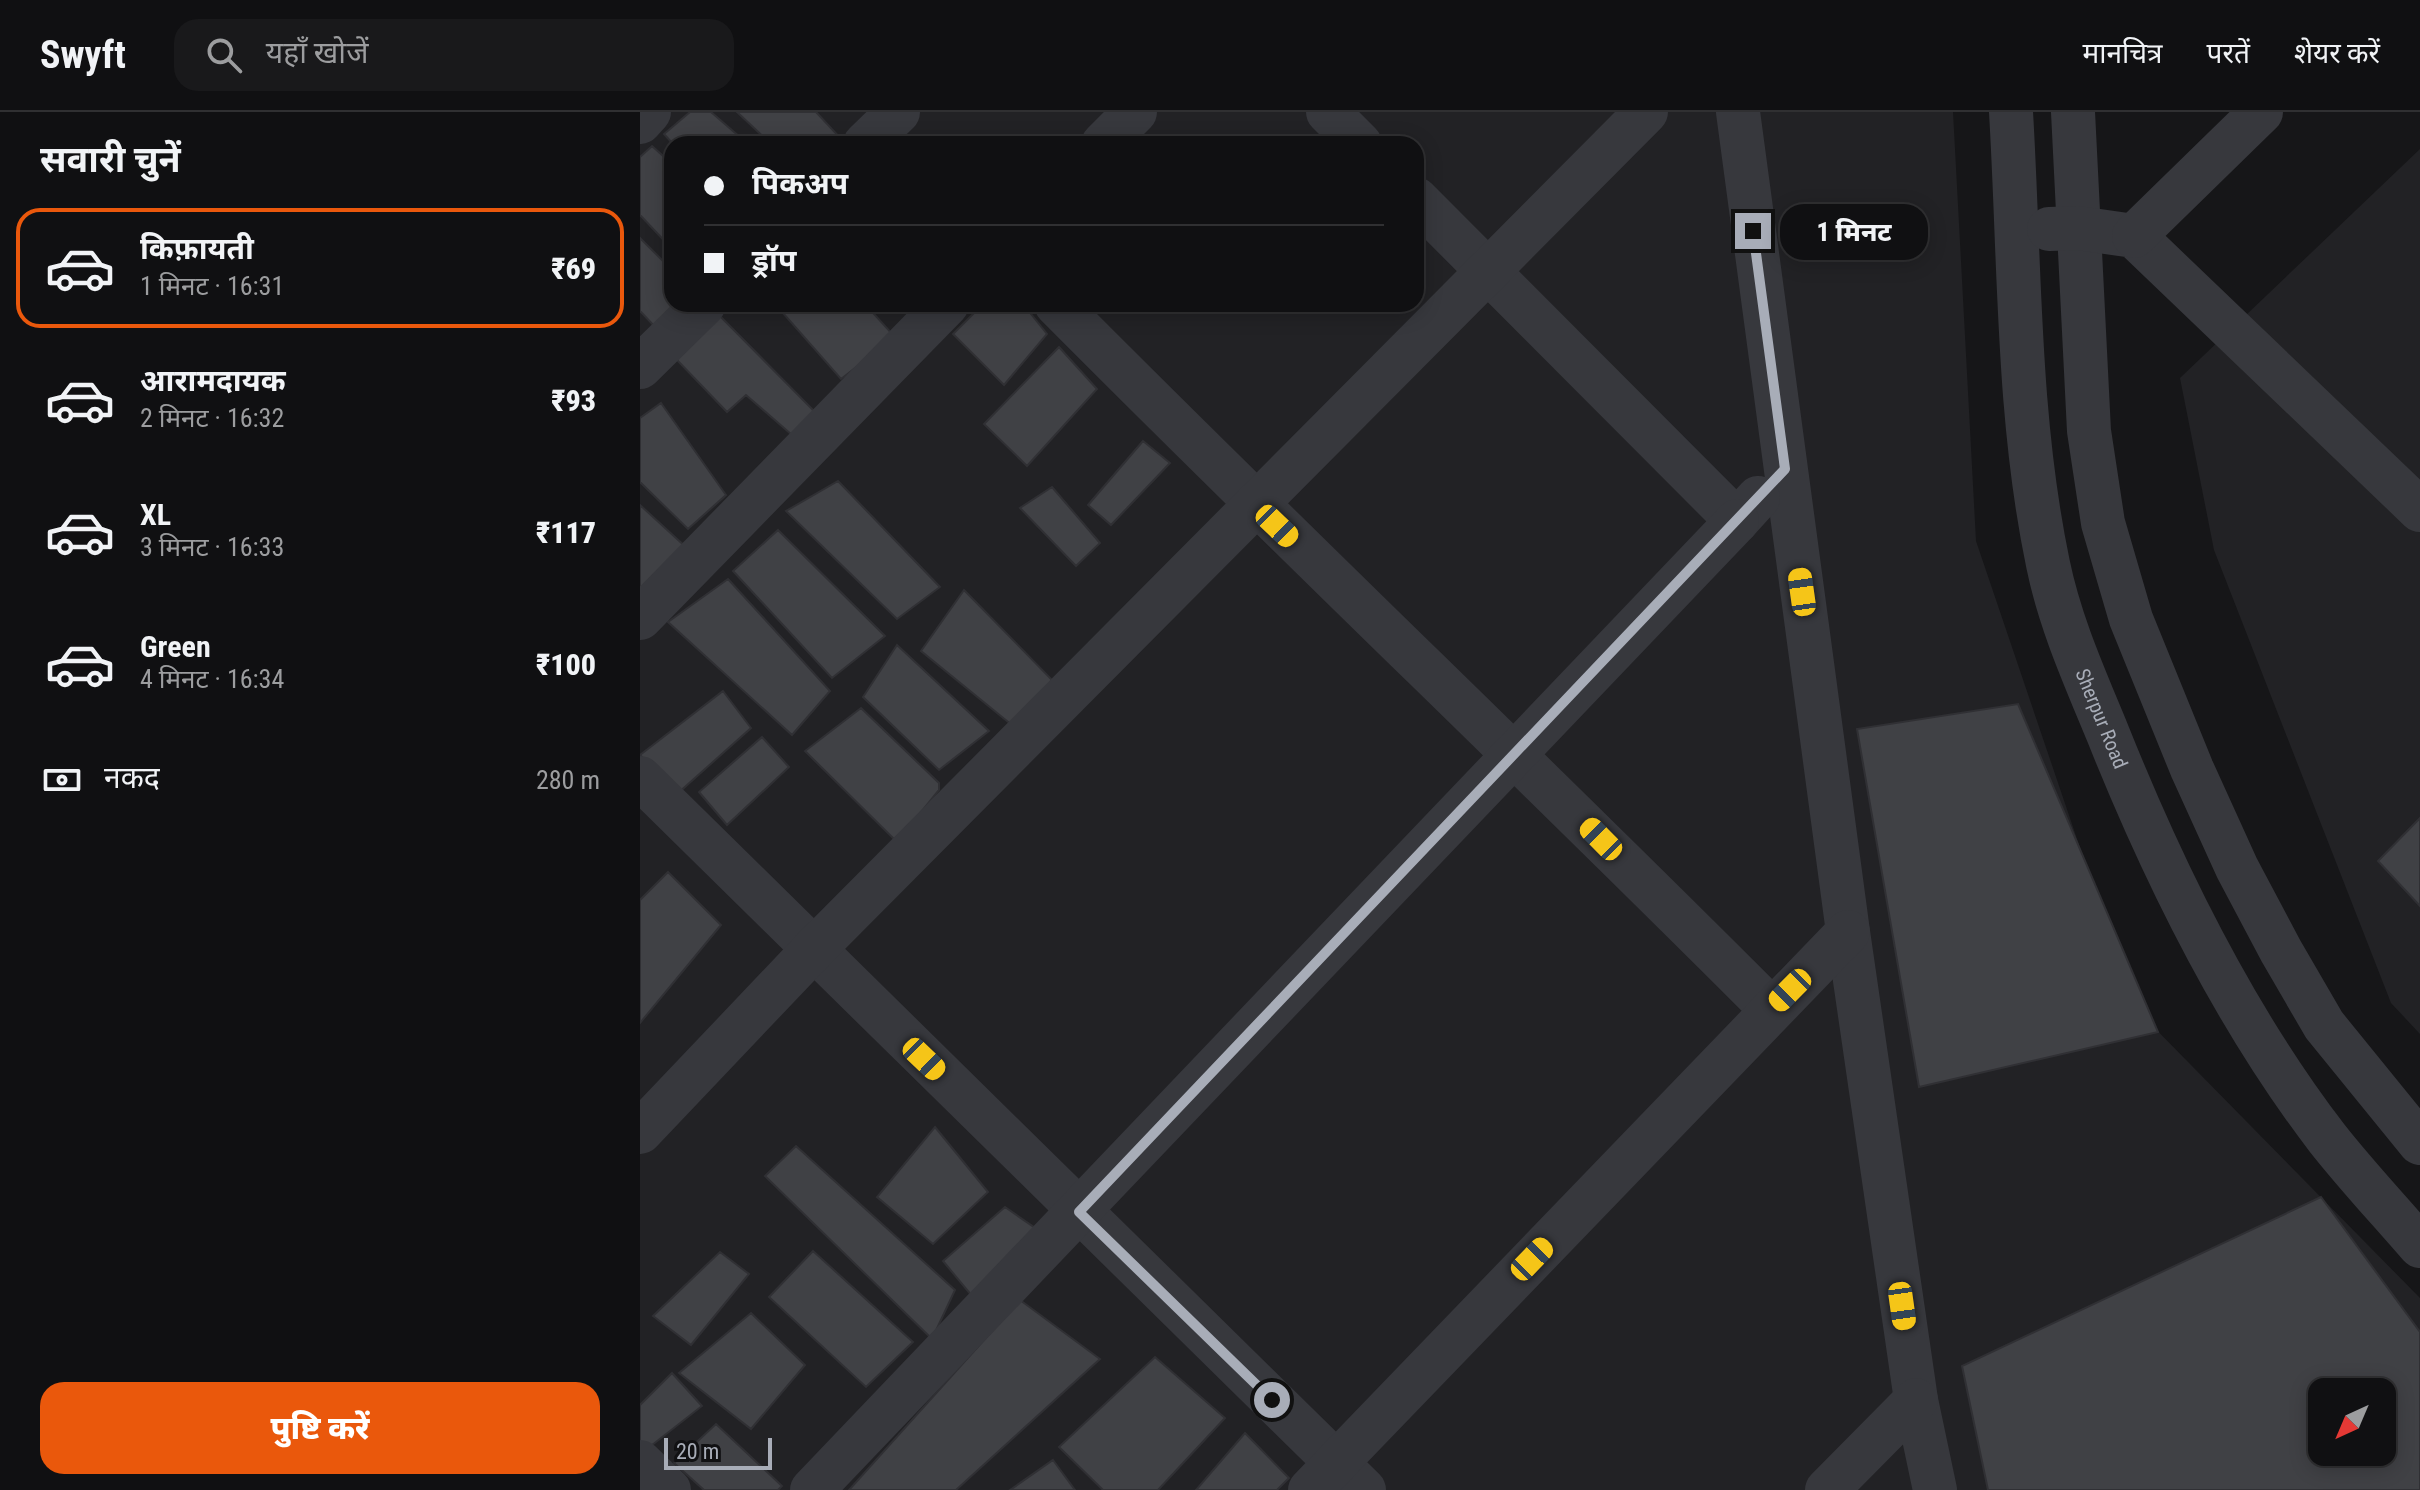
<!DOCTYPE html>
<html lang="hi">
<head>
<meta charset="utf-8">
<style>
	body { margin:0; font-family:"Roboto Condensed","Noto Sans Devanagari",sans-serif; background:#19191b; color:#f1f3f6; height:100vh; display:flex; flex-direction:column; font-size:30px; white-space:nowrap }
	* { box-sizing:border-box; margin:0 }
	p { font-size:26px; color:#9c9d9f }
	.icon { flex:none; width:44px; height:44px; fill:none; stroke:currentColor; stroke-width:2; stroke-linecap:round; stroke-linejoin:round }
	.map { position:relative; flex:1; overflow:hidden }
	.sheet { display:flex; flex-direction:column; background:#101012; width:640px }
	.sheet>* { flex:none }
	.banner { position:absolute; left:24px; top:24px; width:760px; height:176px; border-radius:24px; box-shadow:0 4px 20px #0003,0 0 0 2px #303032; display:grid; align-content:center; height:176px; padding:0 40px; background:#101012 }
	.needle { width:52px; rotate:224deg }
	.tools { position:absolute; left:1668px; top:1266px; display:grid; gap:16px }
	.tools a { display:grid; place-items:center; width:88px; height:88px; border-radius:16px; background:#101012; box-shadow:0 4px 20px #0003,0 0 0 2px #303032; font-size:40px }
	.scale { position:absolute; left:24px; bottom:20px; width:108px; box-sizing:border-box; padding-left:8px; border:4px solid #a8adb8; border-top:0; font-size:22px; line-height:28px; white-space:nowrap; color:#a8adb8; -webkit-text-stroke:6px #111113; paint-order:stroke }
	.end { position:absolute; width:36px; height:36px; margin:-18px; border:10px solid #a8adb8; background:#111; box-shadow:0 0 0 4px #111 }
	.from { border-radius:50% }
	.bubble { position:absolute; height:56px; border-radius:24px; background:#101012; box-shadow:0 4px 20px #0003,0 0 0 2px #303032; font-size:26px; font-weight:800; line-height:56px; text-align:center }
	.car { position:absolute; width:24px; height:48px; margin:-24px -12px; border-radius:10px; box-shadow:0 0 6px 2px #0007; background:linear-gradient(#f5c518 24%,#345 0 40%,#f5c518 0 76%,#345 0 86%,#f5c518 0) }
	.banner b { display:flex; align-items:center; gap:28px; height:76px; font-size:30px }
	.banner b+b { border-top:2px solid #303032 }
	.banner i { width:20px; height:20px; background:#f1f3f6 }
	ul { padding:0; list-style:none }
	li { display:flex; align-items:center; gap:24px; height:120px; margin:0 16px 12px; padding:0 24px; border:4px solid transparent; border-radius:24px }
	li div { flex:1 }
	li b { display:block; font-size:30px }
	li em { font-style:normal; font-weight:800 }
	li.selected { border-color:#ea580c }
	li>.icon { width:72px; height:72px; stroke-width:1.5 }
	h2 { padding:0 40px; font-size:36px; line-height:96px }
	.pay { display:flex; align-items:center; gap:20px; height:88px; padding:0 40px; font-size:30px }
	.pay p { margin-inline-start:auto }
	.primary-button { display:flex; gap:16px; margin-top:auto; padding:16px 40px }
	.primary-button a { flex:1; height:92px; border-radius:24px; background:#ea580c; color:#fff; font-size:32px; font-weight:800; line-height:92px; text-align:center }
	header { display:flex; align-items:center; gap:48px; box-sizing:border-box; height:112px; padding:0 40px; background:#101012; border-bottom:2px solid #303032 }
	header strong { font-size:38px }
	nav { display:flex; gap:44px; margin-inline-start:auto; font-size:28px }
	.search { width:560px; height:72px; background:#19191b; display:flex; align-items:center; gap:20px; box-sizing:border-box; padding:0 28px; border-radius:24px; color:#9c9d9f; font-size:30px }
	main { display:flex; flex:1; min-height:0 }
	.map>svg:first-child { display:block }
	.built { fill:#222225; fill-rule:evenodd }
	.building { fill:#404145; stroke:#303034; stroke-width:2; fill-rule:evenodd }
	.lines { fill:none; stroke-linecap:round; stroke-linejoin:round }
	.minor { stroke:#37383d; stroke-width:44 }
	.route { stroke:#a8adb8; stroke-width:10 }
	.labels { text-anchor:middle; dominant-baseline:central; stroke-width:7; stroke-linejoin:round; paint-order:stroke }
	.street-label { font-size:20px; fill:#a8adb8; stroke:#111113 }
</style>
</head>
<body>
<header>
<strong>Swyft</strong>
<div class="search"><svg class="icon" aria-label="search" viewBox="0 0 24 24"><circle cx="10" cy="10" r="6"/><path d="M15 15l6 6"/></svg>यहाँ खोजें</div>
<nav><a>मानचित्र</a><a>परतें</a><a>शेयर करें</a></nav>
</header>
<main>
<section class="sheet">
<h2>सवारी चुनें</h2>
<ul>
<li class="selected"><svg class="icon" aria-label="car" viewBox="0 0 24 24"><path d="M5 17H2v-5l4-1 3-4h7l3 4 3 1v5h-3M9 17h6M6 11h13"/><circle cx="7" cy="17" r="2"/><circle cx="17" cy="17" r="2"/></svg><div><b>किफ़ायती</b><p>1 मिनट · 16:31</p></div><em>₹69</em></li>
<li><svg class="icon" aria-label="car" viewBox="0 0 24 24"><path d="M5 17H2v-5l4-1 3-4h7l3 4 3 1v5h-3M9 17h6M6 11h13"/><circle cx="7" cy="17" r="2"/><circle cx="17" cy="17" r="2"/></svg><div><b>आरामदायक</b><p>2 मिनट · 16:32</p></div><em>₹93</em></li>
<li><svg class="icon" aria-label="car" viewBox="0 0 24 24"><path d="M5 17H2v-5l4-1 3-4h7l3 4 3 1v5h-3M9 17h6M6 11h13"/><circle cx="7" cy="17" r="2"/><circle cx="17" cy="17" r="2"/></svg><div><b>XL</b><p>3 मिनट · 16:33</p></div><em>₹117</em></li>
<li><svg class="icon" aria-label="car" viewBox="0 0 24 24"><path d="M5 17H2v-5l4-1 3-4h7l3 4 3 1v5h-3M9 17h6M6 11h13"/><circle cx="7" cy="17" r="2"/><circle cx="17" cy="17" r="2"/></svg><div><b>Green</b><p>4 मिनट · 16:34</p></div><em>₹100</em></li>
</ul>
<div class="pay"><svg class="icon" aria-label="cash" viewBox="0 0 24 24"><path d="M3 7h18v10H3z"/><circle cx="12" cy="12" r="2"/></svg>नकद<p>280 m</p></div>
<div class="primary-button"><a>पुष्टि करें</a></div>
</section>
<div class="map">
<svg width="1780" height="1378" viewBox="0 0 1780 1378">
	<rect width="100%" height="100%" fill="#161618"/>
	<path class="built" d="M0 0H1313L1336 429 1494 895 1780 1186V1378H0ZM32 32H776V192H32ZM1682 1280H1742V1340H1682Z
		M1780 37V922L1751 891 1574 438 1540 266Z"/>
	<path class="building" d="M50 0H71L108 32H33L24 22Z
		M97 0H176L204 30 131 32Z
		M12 34 32 52V137L0 103V45Z
		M0 126 32 158V192H49L17 217 0 199Z
		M135 192H225L255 225 201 267Z
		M343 192H383L407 222 364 273 313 222Z
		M76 200 176 301 152 323 106 283 87 300 36 247Z
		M419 235 457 277 387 354 344 312Z
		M21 291 86 383 48 417 0 370V306Z
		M503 329 530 351 471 413 448 393Z
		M198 369 300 475 257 507 146 399Z
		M412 375 460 431 436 454 380 396Z
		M0 393 48 437 0 479Z
		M138 418 245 524 192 566 93 459Z
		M88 467 190 579 152 623 28 510Z
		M324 478 415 571 378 618 281 539Z
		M257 533 349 619 299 658 223 585Z
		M83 579 111 616 37 682 0 643Z
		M1378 592 1518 920 1279 975 1217 617Z
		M221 596 299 671V678L257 730 165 639Z
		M122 625 149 655 87 713 59 680Z
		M1780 706V794L1738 749Z
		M28 760 81 813 0 911V788Z
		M295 1015 348 1080 293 1132 237 1085Z
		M156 1034 315 1178 292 1227 125 1064Z
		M1681 1085 1780 1220V1378H1348L1322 1254ZM1682 1280H1742V1340H1682Z
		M365 1095 398 1118 332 1184 303 1149Z
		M173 1139 273 1230 226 1275 129 1185Z
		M80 1140 109 1162 51 1233 13 1204Z
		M380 1188 460 1247 316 1378H209Z
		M111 1201 165 1253 111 1317 39 1261Z
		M515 1245 585 1306 518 1378H463L419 1335Z
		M32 1261 62 1294 7 1337 0 1330V1293Z
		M76 1312 142 1374 138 1378H64L34 1351Z
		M605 1321 649 1366 637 1378H556Z
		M413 1348 435 1378H370Z"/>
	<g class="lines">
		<g class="minor">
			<path d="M688 0 720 32"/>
			<path d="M1098 0 1208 820 1276 1288 1295 1378"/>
			<path id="s1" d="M1371 0C1380 150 1377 304 1408 452 1420 511 1445 566 1468 622 1524 762 1594 905 1687 1026 1716 1063 1749 1098 1780 1134"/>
			<path d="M1433 0 1449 319 1463 411 1491 507 1552 657 1597 756 1641 839 1684 913 1780 1031"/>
			<path d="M0 10 9 0"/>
			<path d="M225 32 258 0"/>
			<path d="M463 32 495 0"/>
			<path d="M776 87 1097 409 1118 386"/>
			<path d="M1409 117 1438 116 1494 124 1780 398"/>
			<path d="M1494 124 1621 0"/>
			<path d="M416 192C652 430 895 660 1131 897"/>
			<path d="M0 255 64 192"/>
			<path d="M0 506 307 192"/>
			<path d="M0 666 724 1378"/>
			<path d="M0 1020 173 838 1006 0"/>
			<path d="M0 1350 29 1378"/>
			<path d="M172 1378 1097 409"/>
			<path d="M670 1378 1208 820"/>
			<path d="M1187 1378 1276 1288"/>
		</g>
	</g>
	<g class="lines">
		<path class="route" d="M632 1288 439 1100 1145 357 1113 119"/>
	</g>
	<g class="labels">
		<g class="street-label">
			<text stroke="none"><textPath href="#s1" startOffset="618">Sherpur Road</textPath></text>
		</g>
	</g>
</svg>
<div class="tools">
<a><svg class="needle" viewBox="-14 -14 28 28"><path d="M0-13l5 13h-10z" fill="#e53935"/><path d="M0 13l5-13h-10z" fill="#9c9d9f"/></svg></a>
</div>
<div class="scale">20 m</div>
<i class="end from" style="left:632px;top:1288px"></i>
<i class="end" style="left:1113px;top:119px"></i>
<div class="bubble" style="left:1140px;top:92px;width:148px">1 मिनट</div>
<i class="car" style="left:637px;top:414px;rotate:134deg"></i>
<i class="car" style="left:1162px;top:480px;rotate:352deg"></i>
<i class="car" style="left:961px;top:727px;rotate:315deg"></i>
<i class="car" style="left:1150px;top:878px;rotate:225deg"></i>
<i class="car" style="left:284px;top:947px;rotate:134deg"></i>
<i class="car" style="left:892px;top:1147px;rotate:44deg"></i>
<i class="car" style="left:1262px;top:1194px;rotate:172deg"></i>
<div class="banner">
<b><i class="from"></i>पिकअप</b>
<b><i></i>ड्रॉप</b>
</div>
</div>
</main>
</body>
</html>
